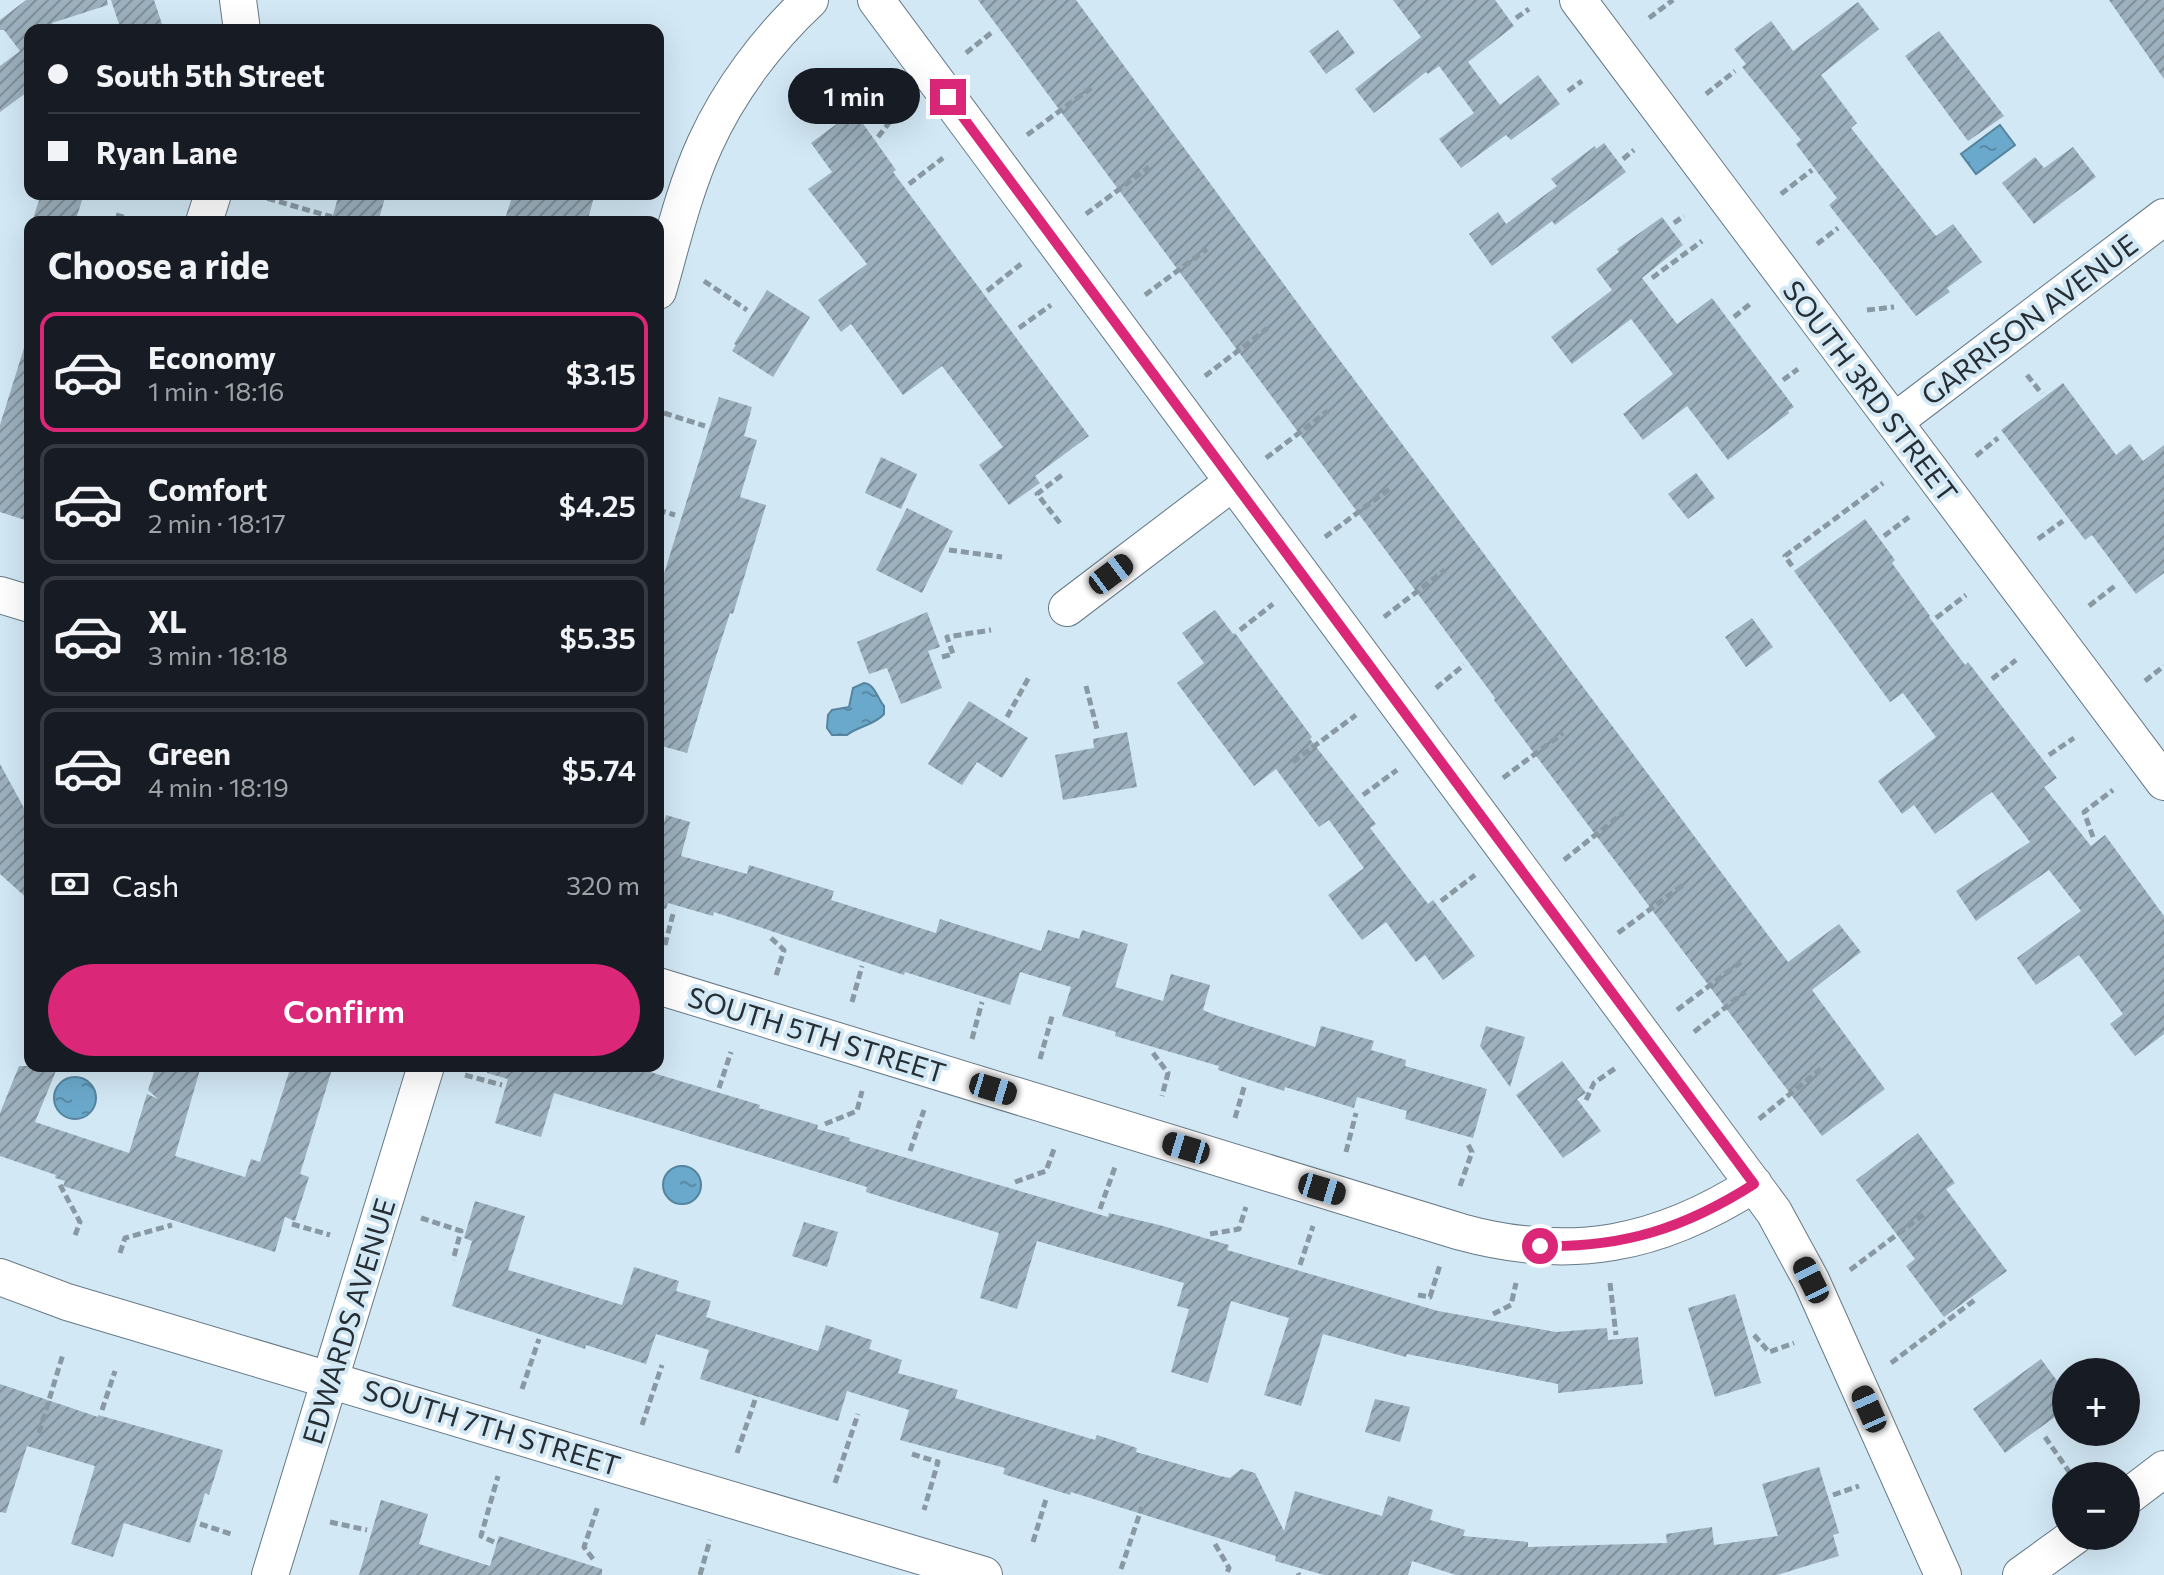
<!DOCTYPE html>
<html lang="en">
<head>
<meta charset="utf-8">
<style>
	body { margin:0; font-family:Commissioner,sans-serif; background:#242831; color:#f1f3f6; height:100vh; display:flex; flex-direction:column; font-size:30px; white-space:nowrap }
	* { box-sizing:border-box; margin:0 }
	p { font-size:26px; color:#9ea1a6 }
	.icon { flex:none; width:44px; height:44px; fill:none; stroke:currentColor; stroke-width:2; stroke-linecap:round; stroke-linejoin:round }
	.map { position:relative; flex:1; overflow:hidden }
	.side { position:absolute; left:24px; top:216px; width:640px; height:856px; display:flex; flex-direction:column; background:#171b24; border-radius:16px; box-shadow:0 8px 32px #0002 }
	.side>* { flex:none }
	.hud { position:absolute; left:24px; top:24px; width:640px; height:176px; border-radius:16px; box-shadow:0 8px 32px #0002; display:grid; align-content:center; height:176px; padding:0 24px; background:#171b24 }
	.tools { position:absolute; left:2052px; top:1358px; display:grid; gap:16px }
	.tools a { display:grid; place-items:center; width:88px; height:88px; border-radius:50%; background:#171b24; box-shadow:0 8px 32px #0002; font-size:40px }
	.end { position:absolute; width:36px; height:36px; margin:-18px; border:10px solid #db2777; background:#fff; box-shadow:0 0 0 4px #fff }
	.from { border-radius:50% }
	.bubble { position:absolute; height:56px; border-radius:28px; background:#171b24; box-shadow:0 8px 32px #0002; font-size:26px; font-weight:600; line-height:56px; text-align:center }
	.car { position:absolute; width:24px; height:48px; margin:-24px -12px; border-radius:10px; box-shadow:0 0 6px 2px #0007; background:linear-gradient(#222 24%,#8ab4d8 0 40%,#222 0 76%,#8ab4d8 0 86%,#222 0) }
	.hud b { display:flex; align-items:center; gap:28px; height:76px; font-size:30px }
	.hud b+b { border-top:2px solid #363941 }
	.hud i { width:20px; height:20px; background:#f1f3f6 }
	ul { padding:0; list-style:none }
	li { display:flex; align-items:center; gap:24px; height:120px; margin:0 16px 12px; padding:0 8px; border:4px solid #363941; border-radius:16px }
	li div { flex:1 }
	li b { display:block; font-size:30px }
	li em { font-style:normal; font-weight:600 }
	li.current { border-color:#db2777 }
	li>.icon { width:72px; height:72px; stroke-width:1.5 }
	h2 { padding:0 24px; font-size:36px; line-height:96px }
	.pay { display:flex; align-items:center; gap:20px; height:88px; padding:0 24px; font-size:30px }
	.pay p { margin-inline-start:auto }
	.action { display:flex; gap:16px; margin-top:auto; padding:16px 24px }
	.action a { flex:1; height:92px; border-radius:48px; background:#db2777; color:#fff; font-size:32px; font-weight:600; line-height:92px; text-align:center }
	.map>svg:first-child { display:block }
	.water { fill:url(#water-ripples); stroke:#56849e; stroke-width:2 }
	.building { fill:url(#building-hatch) }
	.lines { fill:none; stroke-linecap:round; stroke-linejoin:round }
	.street-casing { stroke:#667985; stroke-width:38 }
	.path { stroke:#8999a3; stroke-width:5; stroke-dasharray:8 4; stroke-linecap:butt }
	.street { stroke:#fff; stroke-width:36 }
	.route { stroke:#db2777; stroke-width:10 }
	.labels { text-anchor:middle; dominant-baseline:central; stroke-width:8; stroke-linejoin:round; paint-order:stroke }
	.street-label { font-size:28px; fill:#262e33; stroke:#d2e8f5 }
</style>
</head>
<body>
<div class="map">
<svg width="2164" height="1575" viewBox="0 0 2164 1575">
	<defs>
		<pattern id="water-ripples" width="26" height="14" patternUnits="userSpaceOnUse" patternTransform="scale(2)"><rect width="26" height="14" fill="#6ba9cc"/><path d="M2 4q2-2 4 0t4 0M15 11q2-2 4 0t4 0" fill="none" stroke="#588aa6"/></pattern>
		<pattern id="building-hatch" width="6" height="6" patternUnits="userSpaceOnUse" patternTransform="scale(2)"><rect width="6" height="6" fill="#9cb0bd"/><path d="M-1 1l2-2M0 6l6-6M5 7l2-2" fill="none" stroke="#7f909a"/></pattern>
	</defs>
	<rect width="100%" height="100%" fill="#d2e8f5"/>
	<path class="water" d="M2000 125 2015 145 1976 174 1961 154Z
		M864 683C875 684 877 698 884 706V714C875 725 858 726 847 735H832L827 728 828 715 832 710 849 707 853 688Z
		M54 1098a21 21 0 1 1 42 0a21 21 0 1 1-42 0Z
		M663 1185a19 19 0 1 1 38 0a19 19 0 1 1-38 0Z"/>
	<path class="building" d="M26 0H107L108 5 52 23 58 30H30V90L0 112V66L20 51 4 30H0V20Z
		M111 0H154L164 30H121Z
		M978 0H1076L1318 331 1788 962 1839 924 1861 952 1812 990 1885 1089 1822 1136 1494 700 1495 698Z
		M1393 0H1495L1514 26 1468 62 1500 105 1538 75 1560 104 1511 140 1506 135 1461 168 1439 139 1474 113 1439 66 1428 74 1426 72 1374 113 1355 89 1421 37Z
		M2109 0H2164V79Z
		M1858 2 1879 29 1821 75 1857 123 1851 128 1936 236 1953 224 1982 262 1947 288 1950 292 1916 316 1829 205 1837 198 1796 144 1801 140 1742 67 1746 64 1734 49 1771 21 1793 51Z
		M1338 30 1355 53 1326 74 1309 51Z
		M1939 31 2004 116 1968 141 1905 56Z
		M854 111 896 170 893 172 1089 436 1035 476 1040 483 1009 505 979 465 1003 447 942 366 903 395 851 324 841 332 818 300 867 264 808 189 832 172 811 143Z
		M1604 143 1626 172 1555 225 1552 221 1492 266 1469 234 1498 212 1506 224 1557 186 1551 179 1595 146 1596 149Z
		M2073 147 2096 177 2034 224 2002 183 2035 157 2044 168Z
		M41 194H84L75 222H32Z
		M339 194H386L378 222H331Z
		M513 194H595L587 222H504Z
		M1662 217 1683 245 1642 278 1677 324 1712 298 1794 407 1788 411 1789 413 1728 460 1687 406 1643 440 1623 414 1673 374 1631 319 1572 364 1551 337 1612 290 1596 269 1619 252 1617 249Z
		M767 290 810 317 773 377 732 351 736 345 734 344Z
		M24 348 30 349V503L25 520 0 512V425Z
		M2063 383 2116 455 2130 444 2143 461 2164 445V573L2136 594 2092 535 2085 540 2001 430Z
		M719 397 752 407 744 436 757 440 740 497 766 505 733 614 730 613 713 666 687 753 658 745V593Z
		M881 457 917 474 901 509 865 493Z
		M1696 473 1715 498 1688 519 1668 494Z
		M907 508 953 531 922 593 876 570Z
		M1865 519 1895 560 1892 563 1930 616 1929 617 1965 665 1968 662 2057 778 2044 787 2091 846 2105 835 2164 916V1034L2135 1056 2110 1024 2123 1014 2079 955 2036 985 2017 958 2081 911 2049 870 1976 921 1956 891 2030 842 1992 792 1935 834 1914 805 1902 814 1878 781 1936 737 1903 693 1890 702 1794 571Z
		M1215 610 1233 634 1235 633 1312 737 1310 739 1376 824 1370 828 1428 904 1433 900 1475 956 1443 980 1425 955 1416 962 1386 922 1362 940 1328 895 1364 868 1329 820 1319 827 1276 769 1254 786 1177 683 1204 663 1182 633Z
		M927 612 940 647 928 651 942 688 901 704 887 668 869 674 857 642Z
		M1752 618 1773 647 1746 667 1725 637Z
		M969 701 1028 738 1002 778 977 762 962 785 928 764Z
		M1127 732 1137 787 1063 800 1055 755 1094 748 1093 739Z
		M0 764 30 819V901L0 874Z
		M666 815 690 822 681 856 747 874 749 865 834 891 831 900 936 933 940 919 1041 951 1048 930 1079 939 1082 930 1128 944 1115 987 1163 1001 1171 974 1210 985 1203 1010 1215 1015 1315 1047 1321 1026 1374 1041 1371 1050 1406 1060 1405 1066 1487 1089 1473 1138 1405 1119 1407 1111 1357 1097 1354 1108 1285 1087 1284 1091 1218 1070 1219 1066 1115 1036 1116 1032 1062 1016 1071 987 1020 972 1010 1005 905 972 904 975 714 912 713 916 668 903 666 909 658 908V844Z
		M1486 1026 1525 1037 1510 1087 1480 1046Z
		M1562 1061 1586 1093 1577 1099 1601 1131 1563 1158 1516 1095Z
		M19 1066H58L35 1122 129 1153 147 1094 158 1099 148 1090 156 1066H201L175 1156 245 1177 251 1159 260 1162 291 1066H333L300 1174 309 1177 295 1221 285 1217 275 1252 63 1186 65 1181 55 1178 56 1175 0 1156V1113Z
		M488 1066H630L760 1105 759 1108 818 1125 817 1129 850 1138 849 1141 1108 1217 1109 1213 1163 1226 1229 1245 1227 1250 1438 1311 1556 1332 1607 1328 1608 1340 1638 1337 1643 1384 1558 1393V1384L1407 1354 1406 1357 1323 1334 1301 1406 1264 1395 1289 1318 1231 1301 1208 1383 1171 1372 1189 1309 1177 1306 1184 1283 1037 1241 1017 1309 980 1298 999 1233 866 1192 867 1187 554 1093 541 1137 495 1123 508 1079 487 1073Z
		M1918 1133 1955 1183 1946 1189 2007 1271 1944 1317 1906 1266 1915 1259 1856 1180Z
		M475 1201 525 1216 508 1270 622 1305 634 1267 679 1281 676 1291 711 1301 706 1317 818 1351 826 1325 872 1340 869 1349 902 1360 898 1373 958 1390 955 1398 1095 1440 1097 1435 1137 1448 1136 1452 1220 1476 1230 1478 1241 1469 1255 1473 1284 1531 1295 1491 1382 1516 1388 1496 1433 1510 1430 1520 1465 1530 1463 1536 1528 1542V1547L1667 1543 1666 1534 1712 1527 1714 1545 1778 1536 1762 1484 1819 1467 1839 1533 1833 1535 1839 1556 1777 1575H1456L1412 1561 1408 1575H1324L1275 1561 1276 1556 1071 1492 1070 1495 1003 1474 1005 1468 900 1440 909 1410 847 1391 838 1421 700 1379 709 1350 656 1334 646 1364 586 1345 585 1349 452 1306 472 1241 464 1238Z
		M804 1222 838 1232 827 1267 792 1256Z
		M1735 1294 1761 1383 1715 1397 1688 1308Z
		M2041 1359 2066 1393V1409L2005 1453 1973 1409Z
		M0 1384 98 1417V1415L223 1450 209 1495 205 1493 190 1543 124 1523 113 1557 71 1544 95 1466 27 1446 6 1513 0 1512Z
		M1375 1399 1410 1407 1400 1442 1365 1432Z
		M381 1500 428 1514 419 1544 490 1566 499 1536 602 1569V1575H359Z"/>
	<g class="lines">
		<g class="street-casing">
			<path id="street" d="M238 0 242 30
				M876 0 1774 1212 1811 1280 1943 1575
				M1578 0 2164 782
				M204 222 213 194
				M658 291C672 242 684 190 705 144 729 91 767 40 810 0
				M1895 421 2164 217
				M0 595 30 604
				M1067 608 1233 482
				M658 986 1461 1232C1571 1262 1659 1245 1754 1184
				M0 1277 67 1302 984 1575
				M2126 1498 2164 1469
				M270 1575 426 1066
				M2021 1575 2075 1536"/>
		</g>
		<path class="path" d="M1516 18 1529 9
			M1649 18 1673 0
			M966 53 991 33
			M1568 91 1582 81
			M1706 94 1735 71
			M1027 135 1091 88
			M878 137 903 105
			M1623 159 1634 150
			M909 184 943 158
			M1781 194 1812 170
			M256 195 332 217
			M1086 214 1149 167
			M116 215 140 222
			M1674 223 1684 216
			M1817 244 1838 228
			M1652 278 1702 241
			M704 281 747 310
			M987 291 1021 264
			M1145 295 1207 249
			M1867 310 1894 307
			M1734 317 1750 304
			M1019 328 1051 305
			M2027 375 2042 394
			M1205 376 1268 328
			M1783 380 1798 369
			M664 413 705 426
			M1976 456 1998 438
			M1266 458 1328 411
			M658 510 675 515
			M1060 523 1037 494 1062 475
			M1884 536 1909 517
			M1325 537 1392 487
			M2038 539 2063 521
			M949 550 1002 557
			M1792 566 1785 556 1883 483
			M2089 606 2116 585
			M1384 617 1445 570
			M1936 618 1966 595
			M1240 630 1273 604
			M942 657 953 654 947 637 991 630
			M1992 679 2016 660
			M2145 681 2164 666
			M1086 686 1097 729
			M1436 688 1464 665
			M1007 717 1029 677
			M2049 755 2074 738
			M1293 762 1356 715
			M30 770 27 771 30 806
			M1503 778 1563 733
			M1363 795 1397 770
			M2093 837 2084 812 2113 790
			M1564 860 1623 813
			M1441 901 1475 875
			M1618 933 1683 885
			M771 938 784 950 775 979
			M665 945 674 910
			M852 1002 862 966
			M1677 1010 1741 962
			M1694 1032 1745 992
			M972 1039 982 1002
			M1153 1053 1168 1073 1162 1096
			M1040 1059 1053 1013
			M465 1075 502 1085
			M719 1088 731 1052
			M1586 1100 1594 1083 1617 1067
			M1235 1118 1245 1084
			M1759 1119 1821 1069
			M825 1124 857 1111 862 1091
			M910 1151 924 1110
			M1346 1152 1356 1113
			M1015 1182 1046 1171 1054 1149
			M60 1185 80 1222 74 1238
			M1460 1186 1472 1152 1467 1143
			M1100 1209 1115 1167
			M421 1218 461 1231 453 1260
			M292 1224 330 1235
			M1210 1234 1239 1229 1246 1207
			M120 1253 125 1238 172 1225
			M1300 1265 1313 1226
			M1850 1270 1927 1212
			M1610 1283 1616 1335
			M1418 1295 1430 1297 1440 1265
			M1493 1314 1511 1305 1516 1283
			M1754 1335 1769 1352 1794 1343
			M1891 1363 1976 1299
			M522 1389 539 1339
			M102 1410 115 1371
			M642 1425 662 1365
			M39 1433 63 1354
			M2045 1437 2070 1473
			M737 1453 757 1394
			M912 1454 938 1462 924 1510
			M835 1483 858 1414
			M1833 1495 1859 1486
			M330 1522 367 1530
			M200 1524 234 1535
			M494 1542 481 1536 498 1476
			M1033 1542 1047 1496
			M1215 1544 1229 1568 1226 1575
			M593 1559 584 1547 598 1506
			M1121 1569 1142 1507
			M1298 1573 1299 1575
			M700 1575 710 1540"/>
		<use href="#street" class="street"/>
	</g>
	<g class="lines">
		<path class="route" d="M948 97 1754 1184C1685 1228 1623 1248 1540 1246"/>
	</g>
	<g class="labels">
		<g class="street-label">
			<text transform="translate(2029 319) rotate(-37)">GARRISON AVENUE</text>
			<text transform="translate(1871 391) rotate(53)">SOUTH 3RD STREET</text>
			<text transform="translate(817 1034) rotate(17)">SOUTH 5TH STREET</text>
			<text transform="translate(348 1321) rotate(-73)">EDWARDS AVENUE</text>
			<text transform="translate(492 1427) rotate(17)">SOUTH 7TH STREET</text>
		</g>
	</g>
</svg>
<div class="tools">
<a>+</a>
<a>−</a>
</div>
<i class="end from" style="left:1540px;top:1246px"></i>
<i class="end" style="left:948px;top:97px"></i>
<div class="bubble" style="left:788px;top:68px;width:132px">1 min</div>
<i class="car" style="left:1111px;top:574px;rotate:53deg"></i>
<i class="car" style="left:993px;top:1089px;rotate:107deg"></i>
<i class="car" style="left:1186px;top:1148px;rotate:287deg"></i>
<i class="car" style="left:1322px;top:1189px;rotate:107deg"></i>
<i class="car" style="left:1811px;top:1280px;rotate:334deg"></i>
<i class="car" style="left:1869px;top:1409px;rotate:336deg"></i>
<div class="hud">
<b><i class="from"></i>South 5th Street</b>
<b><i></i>Ryan Lane</b>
</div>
<section class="side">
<h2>Choose a ride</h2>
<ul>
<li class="current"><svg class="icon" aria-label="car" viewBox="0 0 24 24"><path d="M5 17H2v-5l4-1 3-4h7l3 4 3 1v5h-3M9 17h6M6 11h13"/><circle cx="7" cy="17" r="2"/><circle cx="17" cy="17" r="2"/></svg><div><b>Economy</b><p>1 min · 18:16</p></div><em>$3.15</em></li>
<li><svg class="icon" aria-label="car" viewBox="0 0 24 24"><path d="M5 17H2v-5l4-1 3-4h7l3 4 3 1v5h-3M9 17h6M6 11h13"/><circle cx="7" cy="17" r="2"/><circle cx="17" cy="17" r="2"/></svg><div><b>Comfort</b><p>2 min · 18:17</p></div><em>$4.25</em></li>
<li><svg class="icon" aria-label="car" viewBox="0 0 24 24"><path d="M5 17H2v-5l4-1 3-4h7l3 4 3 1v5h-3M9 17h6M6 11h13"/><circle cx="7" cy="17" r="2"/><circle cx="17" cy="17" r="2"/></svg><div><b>XL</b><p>3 min · 18:18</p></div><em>$5.35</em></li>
<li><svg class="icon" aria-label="car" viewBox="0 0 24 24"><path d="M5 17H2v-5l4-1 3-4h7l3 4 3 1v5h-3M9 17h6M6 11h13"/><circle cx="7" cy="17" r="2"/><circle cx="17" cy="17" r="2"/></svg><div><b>Green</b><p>4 min · 18:19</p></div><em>$5.74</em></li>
</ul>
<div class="pay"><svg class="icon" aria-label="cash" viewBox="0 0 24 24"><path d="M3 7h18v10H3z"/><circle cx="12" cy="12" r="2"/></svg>Cash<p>320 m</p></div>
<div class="action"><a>Confirm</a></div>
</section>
</div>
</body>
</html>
